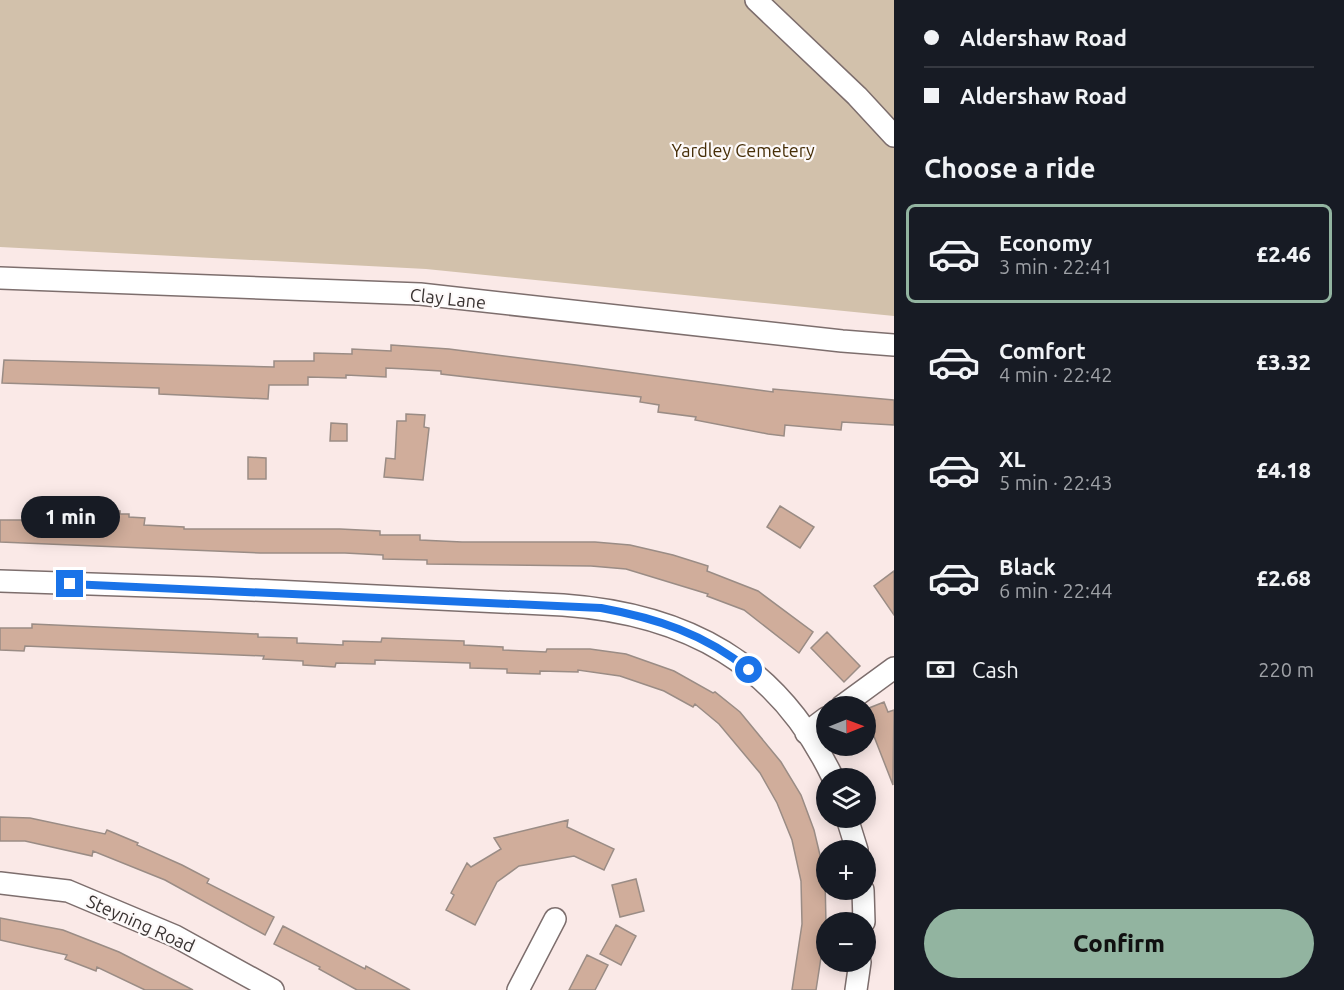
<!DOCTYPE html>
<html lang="en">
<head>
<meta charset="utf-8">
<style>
	body { margin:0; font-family:Ubuntu,sans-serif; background:#242831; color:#f1f3f6; height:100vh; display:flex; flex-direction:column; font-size:22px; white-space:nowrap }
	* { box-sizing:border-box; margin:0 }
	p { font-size:20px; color:#9ea1a6 }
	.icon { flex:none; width:33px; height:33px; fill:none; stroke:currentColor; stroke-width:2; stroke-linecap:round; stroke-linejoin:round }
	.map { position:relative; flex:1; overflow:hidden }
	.side { display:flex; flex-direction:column; background:#171b24; width:450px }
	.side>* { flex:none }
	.hud { display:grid; align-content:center; height:132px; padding:0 30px; background:#171b24 }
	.needle { width:39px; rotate:89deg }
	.fabs { position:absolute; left:816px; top:696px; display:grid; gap:12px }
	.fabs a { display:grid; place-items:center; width:60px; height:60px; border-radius:50%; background:#171b24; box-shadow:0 3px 15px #0003; font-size:30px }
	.end { position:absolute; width:27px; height:27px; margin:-14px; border:8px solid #1a73e8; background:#fff; box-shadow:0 0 0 3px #fff }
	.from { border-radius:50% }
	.bubble { position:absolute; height:42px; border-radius:21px; background:#171b24; box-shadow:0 3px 15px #0003; font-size:20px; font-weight:800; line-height:42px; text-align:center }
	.hud b { display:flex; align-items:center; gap:21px; height:57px; font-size:22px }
	.hud b+b { border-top:2px solid #363941 }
	.hud i { width:15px; height:15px; background:#f1f3f6 }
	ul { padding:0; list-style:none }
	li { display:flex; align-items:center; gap:18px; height:99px; margin:0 12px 9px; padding:0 18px; border:3px solid transparent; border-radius:9px }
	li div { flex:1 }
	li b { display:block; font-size:22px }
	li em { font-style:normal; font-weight:800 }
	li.active { border-color:#92b4a0 }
	li>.icon { width:54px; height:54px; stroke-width:1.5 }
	h2 { padding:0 30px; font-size:27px; line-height:72px }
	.pay { display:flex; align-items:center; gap:15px; height:66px; padding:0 30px; font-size:22px }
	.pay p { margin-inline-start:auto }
	.button { display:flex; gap:12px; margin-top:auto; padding:12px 30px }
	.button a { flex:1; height:69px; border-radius:36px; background:#92b4a0; color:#111; font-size:24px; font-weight:800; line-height:69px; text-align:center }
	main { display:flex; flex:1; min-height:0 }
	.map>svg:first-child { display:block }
	.green { fill:#d2c1ab }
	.building { fill:#d0ad9b; stroke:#9a8c85; stroke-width:1.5 }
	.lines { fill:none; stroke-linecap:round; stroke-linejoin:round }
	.minor-casing { stroke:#7d6e6d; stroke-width:24 }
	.minor { stroke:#fff; stroke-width:21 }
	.route { stroke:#1a73e8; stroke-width:8 }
	.labels { text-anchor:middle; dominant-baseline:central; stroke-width:4.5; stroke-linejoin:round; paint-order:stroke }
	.park-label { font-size:18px; fill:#462e07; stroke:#fdf9f9 }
	.street-label { font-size:18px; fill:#393332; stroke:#fdf9f9 }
</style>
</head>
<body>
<main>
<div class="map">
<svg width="894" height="990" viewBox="0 0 894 990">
	<rect width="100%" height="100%" fill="#fae9e7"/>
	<path class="green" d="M0 0H894V316L426 269 0 247Z"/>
	<path class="building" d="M391 345 449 349 576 365 773 392V389L894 400V425L842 422 841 430 785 425 784 436 768 434 695 420 696 417 658 412 659 405 640 402 641 397 441 374V371L408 369 386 368V377L346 375V378L308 377V385H269L268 399 159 394V388L2 383 4 360 274 367V361H314V353L352 354V349L391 351Z
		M406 414 425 415 424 427 429 428 423 480 384 477 386 458 395 459 397 421H406Z
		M331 423 347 424V441H330Z
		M248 457 266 458V479H248Z
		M780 506 814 527 800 548 767 527Z
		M91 509 120 511V514H129V517L145 518 144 525 184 527V529H340L380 531V535H420V540L462 542H595L630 545 673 555 708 566 707 571 758 591 813 632 799 653 744 610 707 596 708 594 626 569 591 566 427 564V560L383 559V555L345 553H260L0 542V520H33V510L89 512Z
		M894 571V615L874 586Z
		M32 624 258 634V637L297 638V643L343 645V641L381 642 382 638 464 641V645L503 647V650L546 652 547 649H590L626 654 674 671 713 693 715 692 740 712 781 762 801 795 814 830 825 876 826 925 816 990H792L802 924 801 881 792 840 777 803 760 773 719 724 695 704 693 707 664 691 620 676 578 670V672L540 671V674L507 673V669L470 668V663L375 660V664L336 663 335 667 303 665V661L263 659 264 656 25 646 24 651 0 650V628H32Z
		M827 632 860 666 844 682 811 648Z
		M884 702 888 712 894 710 893 785 868 721 873 719 869 708Z
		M0 817 30 818 105 834 107 830 138 843 137 845 182 865 209 879 207 883 274 917 265 935 165 880 93 851 92 856 25 841H0Z
		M568 820 567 827 614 849 604 870 574 856 519 866 497 882 475 925 446 910 454 895 451 893 467 863 471 867 501 849 494 838Z
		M636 879 644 911 620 917 612 885Z
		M0 918 63 930 119 952 193 990H145L97 967 96 971 65 959 67 955 0 940Z
		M616 925 636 936 621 965 600 954Z
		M283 926 365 969 366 966 410 990H357L319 969 320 967 274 944Z
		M587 955 608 965 595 990H569Z"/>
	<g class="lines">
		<g class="minor-casing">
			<path id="minor" d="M756 0 857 96 894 136
				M0 278 420 294 842 341 894 345
				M0 581 211 588 563 605C687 614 778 663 833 778
				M842 706 894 668
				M806 733 826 718
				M847 818 857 850
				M0 883 68 891 175 936 273 990
				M863 890 864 922
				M518 990 555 919
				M856 990 860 962"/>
		</g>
		<use href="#minor" class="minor"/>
	</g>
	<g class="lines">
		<path class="route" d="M70 584 601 608C656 618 705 634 749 670"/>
	</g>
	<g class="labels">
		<g class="park-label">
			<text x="743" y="150">Yardley Cemetery</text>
		</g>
		<g class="street-label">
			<text transform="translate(448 298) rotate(6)">Clay Lane</text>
			<text transform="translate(141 923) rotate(24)">Steyning Road</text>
		</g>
	</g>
</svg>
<div class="fabs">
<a><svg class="needle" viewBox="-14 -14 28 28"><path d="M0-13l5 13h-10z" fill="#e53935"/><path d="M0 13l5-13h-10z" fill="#9ea1a6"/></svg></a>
<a><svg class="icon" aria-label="layers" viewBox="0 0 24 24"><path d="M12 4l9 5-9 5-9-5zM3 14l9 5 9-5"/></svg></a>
<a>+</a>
<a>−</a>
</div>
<i class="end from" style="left:749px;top:670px"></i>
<i class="end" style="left:70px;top:584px"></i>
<div class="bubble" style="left:21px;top:496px;width:99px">1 min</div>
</div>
<section class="side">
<div class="hud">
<b><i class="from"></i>Aldershaw Road</b>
<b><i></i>Aldershaw Road</b>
</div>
<h2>Choose a ride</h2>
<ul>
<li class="active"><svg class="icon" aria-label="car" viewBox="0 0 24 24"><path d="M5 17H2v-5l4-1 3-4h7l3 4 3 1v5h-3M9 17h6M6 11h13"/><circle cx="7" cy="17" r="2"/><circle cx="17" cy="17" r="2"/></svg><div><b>Economy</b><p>3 min · 22:41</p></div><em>£2.46</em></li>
<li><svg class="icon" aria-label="car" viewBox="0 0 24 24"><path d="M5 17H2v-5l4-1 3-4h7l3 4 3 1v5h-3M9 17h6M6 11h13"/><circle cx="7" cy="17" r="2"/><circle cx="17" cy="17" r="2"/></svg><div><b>Comfort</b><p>4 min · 22:42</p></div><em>£3.32</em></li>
<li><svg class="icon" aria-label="car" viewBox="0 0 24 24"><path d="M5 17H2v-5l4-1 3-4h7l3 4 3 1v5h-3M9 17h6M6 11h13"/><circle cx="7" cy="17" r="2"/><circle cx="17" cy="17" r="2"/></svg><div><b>XL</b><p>5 min · 22:43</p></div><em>£4.18</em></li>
<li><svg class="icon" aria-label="car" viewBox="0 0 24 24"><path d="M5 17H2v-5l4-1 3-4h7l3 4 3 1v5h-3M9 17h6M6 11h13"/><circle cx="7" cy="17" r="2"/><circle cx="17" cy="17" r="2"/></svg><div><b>Black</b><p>6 min · 22:44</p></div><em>£2.68</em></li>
</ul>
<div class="pay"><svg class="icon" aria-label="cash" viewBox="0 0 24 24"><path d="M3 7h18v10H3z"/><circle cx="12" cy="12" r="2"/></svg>Cash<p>220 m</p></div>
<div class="button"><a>Confirm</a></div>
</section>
</main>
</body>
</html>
